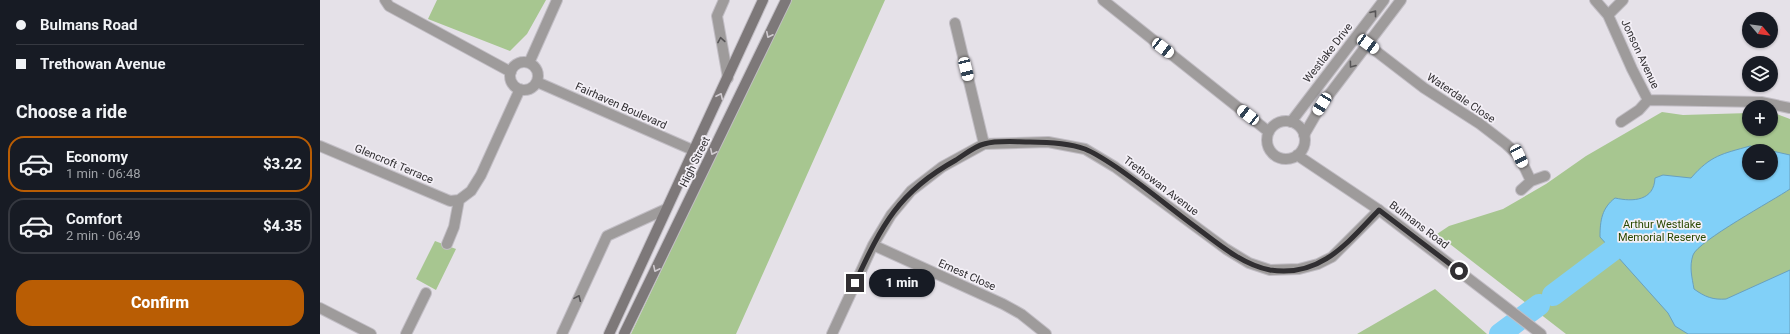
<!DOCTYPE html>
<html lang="en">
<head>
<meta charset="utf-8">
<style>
	body { margin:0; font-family:Roboto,sans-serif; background:#242831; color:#f1f3f6; height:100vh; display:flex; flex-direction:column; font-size:15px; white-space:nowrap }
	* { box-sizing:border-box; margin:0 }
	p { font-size:13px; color:#9ea1a6 }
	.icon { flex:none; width:22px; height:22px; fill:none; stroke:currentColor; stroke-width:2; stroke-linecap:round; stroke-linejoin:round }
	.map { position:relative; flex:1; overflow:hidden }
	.drawer { display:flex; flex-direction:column; background:#171b24; width:320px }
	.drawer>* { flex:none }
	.top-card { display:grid; align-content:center; height:88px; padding:0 16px; background:#171b24 }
	.needle { width:26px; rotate:119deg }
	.buttons { position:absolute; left:1422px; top:12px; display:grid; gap:8px }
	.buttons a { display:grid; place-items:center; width:36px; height:36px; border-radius:50%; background:#171b24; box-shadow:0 1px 3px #0004; font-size:20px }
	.end { position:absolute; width:18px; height:18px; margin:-9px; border:5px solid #312f32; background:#fff; box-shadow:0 0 0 2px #fff }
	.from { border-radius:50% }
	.bubble { position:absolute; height:28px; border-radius:14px; background:#171b24; box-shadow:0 1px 3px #0004; font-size:13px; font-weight:800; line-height:28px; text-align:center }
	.car { position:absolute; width:12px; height:24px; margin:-12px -6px; border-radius:5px; box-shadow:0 0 3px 1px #0007; background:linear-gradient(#fff 24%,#345 0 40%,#fff 0 76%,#345 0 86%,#fff 0) }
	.top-card b { display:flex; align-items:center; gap:14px; height:38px; font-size:15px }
	.top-card b+b { border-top:1px solid #363941 }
	.top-card i { width:10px; height:10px; background:#f1f3f6 }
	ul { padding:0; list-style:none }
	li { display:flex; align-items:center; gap:12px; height:56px; margin:0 8px 6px; padding:0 8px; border:2px solid #363941; border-radius:16px }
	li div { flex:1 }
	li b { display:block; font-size:15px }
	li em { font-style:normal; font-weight:800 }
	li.on { border-color:#b95d04 }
	li>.icon { width:36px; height:36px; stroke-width:1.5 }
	h2 { padding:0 16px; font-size:18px; line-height:48px }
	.cta { display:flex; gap:8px; margin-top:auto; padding:8px 16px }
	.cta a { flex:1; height:46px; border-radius:16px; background:#b95d04; color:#fff; font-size:16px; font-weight:800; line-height:46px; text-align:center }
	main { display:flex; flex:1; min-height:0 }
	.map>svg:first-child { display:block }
	.green { fill:#a7c690; fill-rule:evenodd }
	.water { fill:#81d0f8; stroke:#69a0bd; fill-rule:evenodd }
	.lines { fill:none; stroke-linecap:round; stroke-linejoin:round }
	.river { stroke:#81d0f8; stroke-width:22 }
	.minor-casing { stroke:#c1bdc4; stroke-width:12 }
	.tertiary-casing { stroke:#c1bdc4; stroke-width:12 }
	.secondary-casing { stroke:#c1bdc4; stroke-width:12 }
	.minor { stroke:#9e9b9b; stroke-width:10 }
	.tertiary { stroke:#9e9b9b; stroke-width:10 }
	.secondary { stroke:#7d7879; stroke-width:10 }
	.oneway { stroke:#575557 }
	.oneway2 { stroke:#d0cbd0 }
	.route { stroke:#312f32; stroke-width:5 }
	.labels { text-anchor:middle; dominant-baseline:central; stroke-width:3.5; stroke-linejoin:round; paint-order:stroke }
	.street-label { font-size:11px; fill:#312f32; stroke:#f3eff6 }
	.park-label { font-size:11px; fill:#2a4902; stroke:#f3eff6 }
</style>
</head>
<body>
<main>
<section class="drawer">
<div class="top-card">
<b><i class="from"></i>Bulmans Road</b>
<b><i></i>Trethowan Avenue</b>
</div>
<h2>Choose a ride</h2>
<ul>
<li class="on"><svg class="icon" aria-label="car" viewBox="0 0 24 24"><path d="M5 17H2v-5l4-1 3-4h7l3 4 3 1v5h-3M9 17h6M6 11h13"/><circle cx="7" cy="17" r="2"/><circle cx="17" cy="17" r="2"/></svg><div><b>Economy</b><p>1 min · 06:48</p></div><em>$3.22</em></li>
<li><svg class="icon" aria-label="car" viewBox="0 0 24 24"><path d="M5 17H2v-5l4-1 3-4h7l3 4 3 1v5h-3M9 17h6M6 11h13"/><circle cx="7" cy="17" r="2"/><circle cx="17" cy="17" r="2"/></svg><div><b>Comfort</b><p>2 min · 06:49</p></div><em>$4.35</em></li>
</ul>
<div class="cta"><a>Confirm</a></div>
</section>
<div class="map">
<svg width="1470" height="334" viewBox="0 0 1470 334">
	<rect width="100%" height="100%" fill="#e5e1e8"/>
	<path class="green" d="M117 0H226L207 34 190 51 108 19Z
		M470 0H565L416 334H311Z
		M1342 112 1363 115 1429 113V129H1451V112L1470 119V334H1246L1117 234 1129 226 1183 209 1226 184 1266 156ZM1429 151H1451V173H1429Z
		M115 241 136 249 116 290 96 279Z
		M1115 289 1167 334H1037Z"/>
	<path class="water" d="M1430 146 1470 155V189C1454 200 1378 241 1373 255 1369 267 1372 277 1374 289 1385 297 1393 300 1406 299L1470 270V334H1368L1355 326 1348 313 1280 237C1280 220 1282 208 1295 198 1313 202 1334 201 1335 178L1343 175 1371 178C1391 155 1402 154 1430 146ZM1429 151H1451V173H1429Z"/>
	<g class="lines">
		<path class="river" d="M1233 295 1293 250
			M1180 334 1219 305"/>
		<g class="minor-casing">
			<path id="minor" d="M65 0 69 6 191 72
				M404 0 397 16 408 78
				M1275 0 1288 15 1312 69 1328 100
				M1288 15 1303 0
				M635 23 664 144
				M1048 45 1104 88 1160 124 1186 144 1199 156 1211 181
				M190 76a14 14 0 1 1 28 0a14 14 0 1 1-28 0Z
				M209 63 237 0
				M217 82 375 151
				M971 122 1064 0
				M1301 122 1319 110 1328 100 1441 102 1470 108
				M984 135 1002 104 1081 0
				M0 146 130 201 139 200 151 191 161 175 200 89
				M1201 190 1211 181 1225 176
				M127 244 134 227 139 200
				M553 245 683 304 701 314 726 334
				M0 308 51 334
				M86 334 106 293
				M242 334 287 236 346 209
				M512 334 553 245 571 215 591 191 622 167 664 144 728 142 765 149 795 167 906 249 929 263 950 270 979 269 998 264 1012 257 1059 210"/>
		</g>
		<g class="tertiary-casing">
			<path id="tertiary" d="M783 0 949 132
				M947 140a19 19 0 1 1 38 0a19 19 0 1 1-38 0Z
				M977 155 1059 210 1221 334"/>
		</g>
		<g class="secondary-casing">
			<path id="secondary" d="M289 334 443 0
				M304 334 466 0"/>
		</g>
		<use href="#minor" class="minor"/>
		<use href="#tertiary" class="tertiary"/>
		<use href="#secondary" class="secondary"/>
	</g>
	<defs><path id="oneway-chevron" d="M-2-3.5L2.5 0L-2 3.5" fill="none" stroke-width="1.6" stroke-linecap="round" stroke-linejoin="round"/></defs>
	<g class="oneway">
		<use href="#oneway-chevron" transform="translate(1054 13) rotate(-52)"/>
		<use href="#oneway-chevron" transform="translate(401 40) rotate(-100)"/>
		<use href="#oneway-chevron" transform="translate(1032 65) rotate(127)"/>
		<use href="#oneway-chevron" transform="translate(258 298) rotate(-66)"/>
	</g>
	<g class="oneway2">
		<use href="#oneway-chevron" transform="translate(449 35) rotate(116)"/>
		<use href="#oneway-chevron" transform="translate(400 96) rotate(-65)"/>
		<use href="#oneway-chevron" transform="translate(393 152) rotate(116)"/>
		<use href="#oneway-chevron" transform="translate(336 269) rotate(116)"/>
	</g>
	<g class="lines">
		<path class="route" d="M535 283C562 225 578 192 636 160 644 155 655 146 664 144 678 140 696 142 710 142 728 142 748 143 765 149 775 153 787 161 796 167 824 186 850 208 877 228 898 244 923 265 950 270 1001 278 1028 242 1059 210L1139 271"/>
	</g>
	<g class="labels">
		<g class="street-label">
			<text transform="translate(1008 53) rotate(-52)">Westlake Drive</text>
			<text transform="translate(1320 54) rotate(65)">Jonson Avenue</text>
			<text transform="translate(1141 98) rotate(34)">Waterdale Close</text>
			<text transform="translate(301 106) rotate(24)">Fairhaven Boulevard</text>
			<text transform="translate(375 162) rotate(-64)">High Street</text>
			<text transform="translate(74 164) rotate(23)">Glencroft Terrace</text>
			<text transform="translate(841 186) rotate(37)">Trethowan Avenue</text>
			<text transform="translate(1099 225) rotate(37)">Bulmans Road</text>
			<text transform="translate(647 275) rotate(24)">Ernest Close</text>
		</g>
		<g class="park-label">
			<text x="1342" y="224">Arthur Westlake<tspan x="1342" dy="13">Memorial Reserve</tspan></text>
		</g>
	</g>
</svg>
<div class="buttons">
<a><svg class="needle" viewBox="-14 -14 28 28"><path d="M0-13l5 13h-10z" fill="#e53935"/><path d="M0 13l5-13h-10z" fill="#9ea1a6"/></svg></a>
<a><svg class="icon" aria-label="layers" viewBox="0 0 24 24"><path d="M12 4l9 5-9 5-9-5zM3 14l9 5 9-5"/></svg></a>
<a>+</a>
<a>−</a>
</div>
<i class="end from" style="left:1139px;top:271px"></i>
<i class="end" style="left:535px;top:283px"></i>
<div class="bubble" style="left:549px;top:269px;width:66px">1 min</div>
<i class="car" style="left:1048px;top:44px;rotate:126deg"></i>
<i class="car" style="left:843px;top:48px;rotate:128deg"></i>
<i class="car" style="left:646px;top:69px;rotate:166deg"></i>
<i class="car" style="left:1002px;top:104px;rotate:212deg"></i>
<i class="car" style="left:928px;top:115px;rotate:308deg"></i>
<i class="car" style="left:1199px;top:156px;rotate:154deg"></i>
</div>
</main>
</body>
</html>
